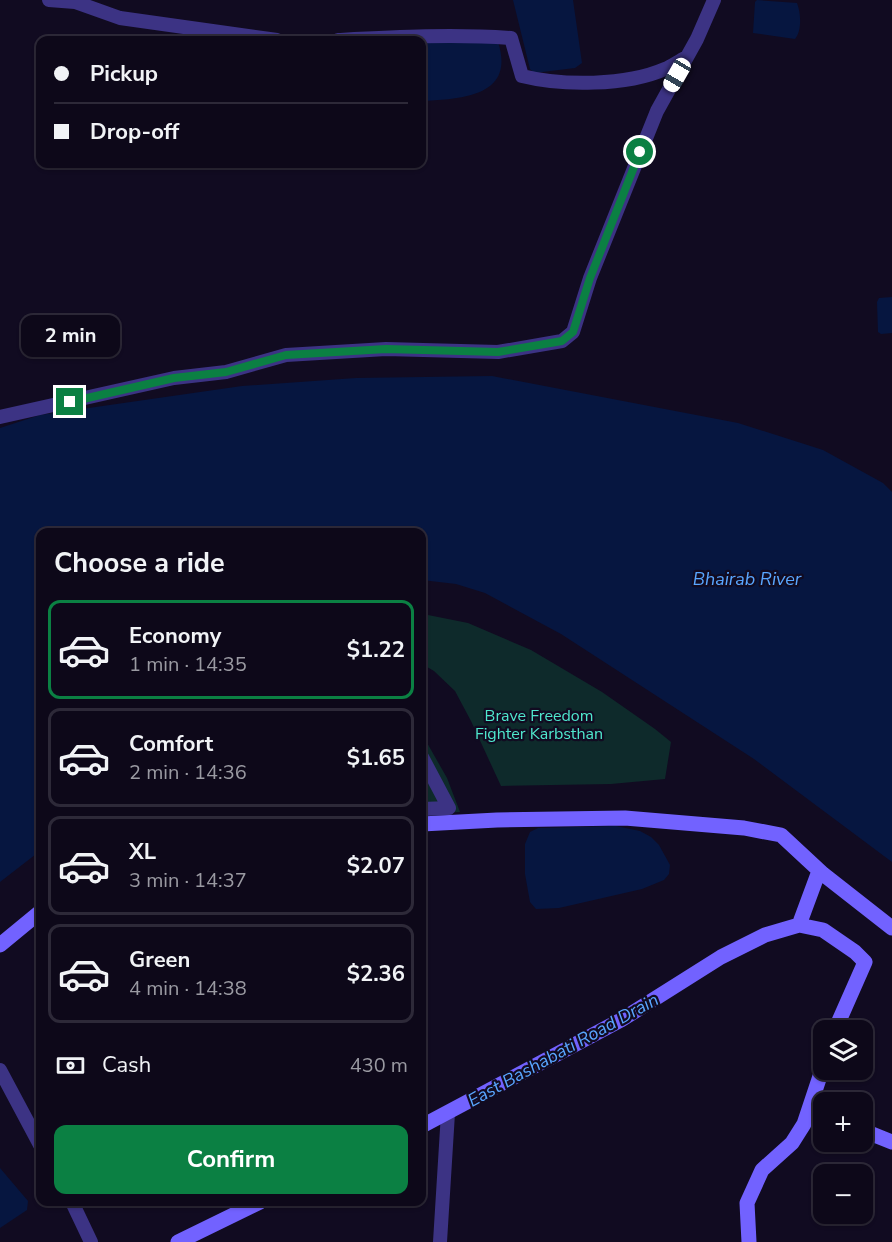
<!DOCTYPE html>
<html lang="en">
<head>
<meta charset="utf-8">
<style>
	body { margin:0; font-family:"Nunito Sans",sans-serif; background:#1b1626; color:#f1f3f6; height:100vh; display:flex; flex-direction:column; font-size:22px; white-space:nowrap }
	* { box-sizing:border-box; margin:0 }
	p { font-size:20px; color:#9a9aa2 }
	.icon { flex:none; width:33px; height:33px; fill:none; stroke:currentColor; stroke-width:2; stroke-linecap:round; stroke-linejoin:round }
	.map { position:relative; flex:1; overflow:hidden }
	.drawer { position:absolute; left:36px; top:528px; width:390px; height:678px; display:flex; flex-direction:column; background:#0d0819; border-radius:12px; box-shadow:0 2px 4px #0004,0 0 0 2px #2d2938 }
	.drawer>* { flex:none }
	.hud { position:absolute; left:36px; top:36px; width:390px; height:132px; border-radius:12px; box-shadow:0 2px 4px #0004,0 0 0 2px #2d2938; display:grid; align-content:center; height:132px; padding:0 18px; background:#0d0819 }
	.fabs { position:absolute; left:813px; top:1020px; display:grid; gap:12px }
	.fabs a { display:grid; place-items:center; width:60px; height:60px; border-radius:12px; background:#0d0819; box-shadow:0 2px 4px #0004,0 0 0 2px #2d2938; font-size:30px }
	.end { position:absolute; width:27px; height:27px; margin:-14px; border:8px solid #0b8043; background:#fff; box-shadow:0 0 0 3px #fff }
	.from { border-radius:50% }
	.bubble { position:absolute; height:42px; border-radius:12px; background:#0d0819; box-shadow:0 2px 4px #0004,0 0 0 2px #2d2938; font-size:20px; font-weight:700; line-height:42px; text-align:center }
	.car { position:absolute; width:18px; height:36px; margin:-18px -9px; border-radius:8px; box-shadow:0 0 4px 2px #0007; background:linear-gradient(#fff 24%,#345 0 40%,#fff 0 76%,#345 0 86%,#fff 0) }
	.hud b { display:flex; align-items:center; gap:21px; height:57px; font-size:22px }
	.hud b+b { border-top:2px solid #2d2938 }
	.hud i { width:15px; height:15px; background:#f1f3f6 }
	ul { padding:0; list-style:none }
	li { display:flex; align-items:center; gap:18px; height:99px; margin:0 12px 9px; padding:0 6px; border:3px solid #2d2938; border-radius:12px }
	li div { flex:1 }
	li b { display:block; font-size:22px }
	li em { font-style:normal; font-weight:700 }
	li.selected { border-color:#0b8043 }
	li>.icon { width:54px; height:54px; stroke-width:1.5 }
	h2 { padding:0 18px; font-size:27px; line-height:72px }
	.pay { display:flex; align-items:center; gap:15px; height:66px; padding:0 18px; font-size:22px }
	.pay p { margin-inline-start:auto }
	.primary-button { display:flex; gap:12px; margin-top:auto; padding:12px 18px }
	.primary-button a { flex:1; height:69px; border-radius:12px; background:#0b8043; color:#fff; font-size:24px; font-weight:700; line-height:69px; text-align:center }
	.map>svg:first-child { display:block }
	.green { fill:#0e2a2b }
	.water { fill:#061640 }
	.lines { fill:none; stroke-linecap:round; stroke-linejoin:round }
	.stream { stroke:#061640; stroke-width:3 }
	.street { stroke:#3c3384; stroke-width:14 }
	.secondary { stroke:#7262ff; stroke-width:15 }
	.route { stroke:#0b8043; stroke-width:8 }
	.labels { text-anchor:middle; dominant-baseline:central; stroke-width:4.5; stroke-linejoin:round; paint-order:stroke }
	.park-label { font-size:16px; fill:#4fe7cd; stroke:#110b21 }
	.water-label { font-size:18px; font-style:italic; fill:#59a6ff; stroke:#110b21 }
</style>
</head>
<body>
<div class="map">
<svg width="892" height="1242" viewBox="0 0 892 1242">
	<rect width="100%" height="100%" fill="#110b21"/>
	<path class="green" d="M428 615 468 623 531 650 602 692 655 729 671 742 665 779 611 784 501 786 471 721 455 691 434 671 422 664V616Z
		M422 734 447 778 460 812 422 814Z"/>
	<path class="water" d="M513 0H573L582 63 575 68 534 73 530 69Z
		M757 0 797 3C801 13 802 31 795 39L753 33 755 2Z
		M422 40 498 42C516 97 460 99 422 101Z
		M892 297V333L881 334 878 332 877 302 879 298Z
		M492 376 738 423 823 450 883 483 892 492V862L754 759 561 634 485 593 456 584 422 580V532H40V851L0 882V428L40 415 242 386 356 378Z
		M616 826 640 831 651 837 659 845 670 865 669 874 664 880 642 889 559 908 536 909 530 902 525 874V844L530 832 538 828Z
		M0 1168 28 1201 27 1210 0 1228Z"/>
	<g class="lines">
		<path class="stream" d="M811 1121 824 1126
			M862 1139 875 1143"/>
		<path class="street" d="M49 0 75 2 78 0
			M75 2 120 18 277 40
			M338 40C396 37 452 34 511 38L522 76C562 86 626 86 665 69 672 66 679 61 685 58
			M0 417 174 378 226 372 286 355 386 349 498 352 562 341 573 332 590 278 657 111 697 39 714 0
			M422 757 449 808 422 809
			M0 1070 40 1145
			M72 1202 91 1242
			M440 1242 448 1113"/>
		<path class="secondary" d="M422 824 497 820 625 818 744 828 781 835 823 874 892 928
			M799 925 819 871
			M0 945 40 912
			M422 1126 621 1020 721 957 765 935 799 925 823 930 855 952 865 962 835 1030
			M862 1130 892 1142
			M178 1242 260 1202
			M749 1242 747 1203 762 1170 792 1143 804 1124 824 1064"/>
	</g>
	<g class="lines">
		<path class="route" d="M70 402 174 378 226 372 286 355 386 349 498 352 562 341 573 332 590 278 640 152"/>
	</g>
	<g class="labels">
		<g class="park-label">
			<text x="539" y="716">Brave Freedom<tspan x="539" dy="18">Fighter Karbsthan</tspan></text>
		</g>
		<g class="water-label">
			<text x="747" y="579">Bhairab River</text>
			<text transform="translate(563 1050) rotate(-29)">East Bashabati Road Drain</text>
		</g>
	</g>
</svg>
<div class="fabs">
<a><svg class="icon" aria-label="layers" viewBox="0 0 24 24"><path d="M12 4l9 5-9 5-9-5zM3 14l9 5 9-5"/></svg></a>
<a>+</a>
<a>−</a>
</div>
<i class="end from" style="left:640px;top:152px"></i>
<i class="end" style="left:70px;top:402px"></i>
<div class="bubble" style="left:21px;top:315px;width:99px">2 min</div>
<i class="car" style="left:677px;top:75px;rotate:210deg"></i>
<div class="hud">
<b><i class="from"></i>Pickup</b>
<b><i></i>Drop-off</b>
</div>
<section class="drawer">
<h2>Choose a ride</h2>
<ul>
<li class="selected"><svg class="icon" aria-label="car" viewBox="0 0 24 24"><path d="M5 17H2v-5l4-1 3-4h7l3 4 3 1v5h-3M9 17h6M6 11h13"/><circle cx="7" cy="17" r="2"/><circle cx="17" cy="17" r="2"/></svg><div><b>Economy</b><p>1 min · 14:35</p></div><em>$1.22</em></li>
<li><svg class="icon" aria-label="car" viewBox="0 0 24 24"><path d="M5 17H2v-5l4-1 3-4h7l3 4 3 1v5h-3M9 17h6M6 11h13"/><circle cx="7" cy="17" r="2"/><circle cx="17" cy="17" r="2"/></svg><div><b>Comfort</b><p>2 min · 14:36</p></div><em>$1.65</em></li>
<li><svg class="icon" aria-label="car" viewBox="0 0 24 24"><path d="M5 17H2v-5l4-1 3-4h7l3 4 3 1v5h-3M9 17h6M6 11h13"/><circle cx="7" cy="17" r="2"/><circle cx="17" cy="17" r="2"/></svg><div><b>XL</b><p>3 min · 14:37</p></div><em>$2.07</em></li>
<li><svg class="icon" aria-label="car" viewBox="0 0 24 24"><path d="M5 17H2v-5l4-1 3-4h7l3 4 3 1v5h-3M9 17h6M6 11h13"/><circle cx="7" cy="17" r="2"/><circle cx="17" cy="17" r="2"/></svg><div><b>Green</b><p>4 min · 14:38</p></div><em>$2.36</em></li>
</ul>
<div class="pay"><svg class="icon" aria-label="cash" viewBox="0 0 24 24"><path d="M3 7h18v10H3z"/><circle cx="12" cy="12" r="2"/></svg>Cash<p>430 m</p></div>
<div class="primary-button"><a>Confirm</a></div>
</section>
</div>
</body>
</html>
